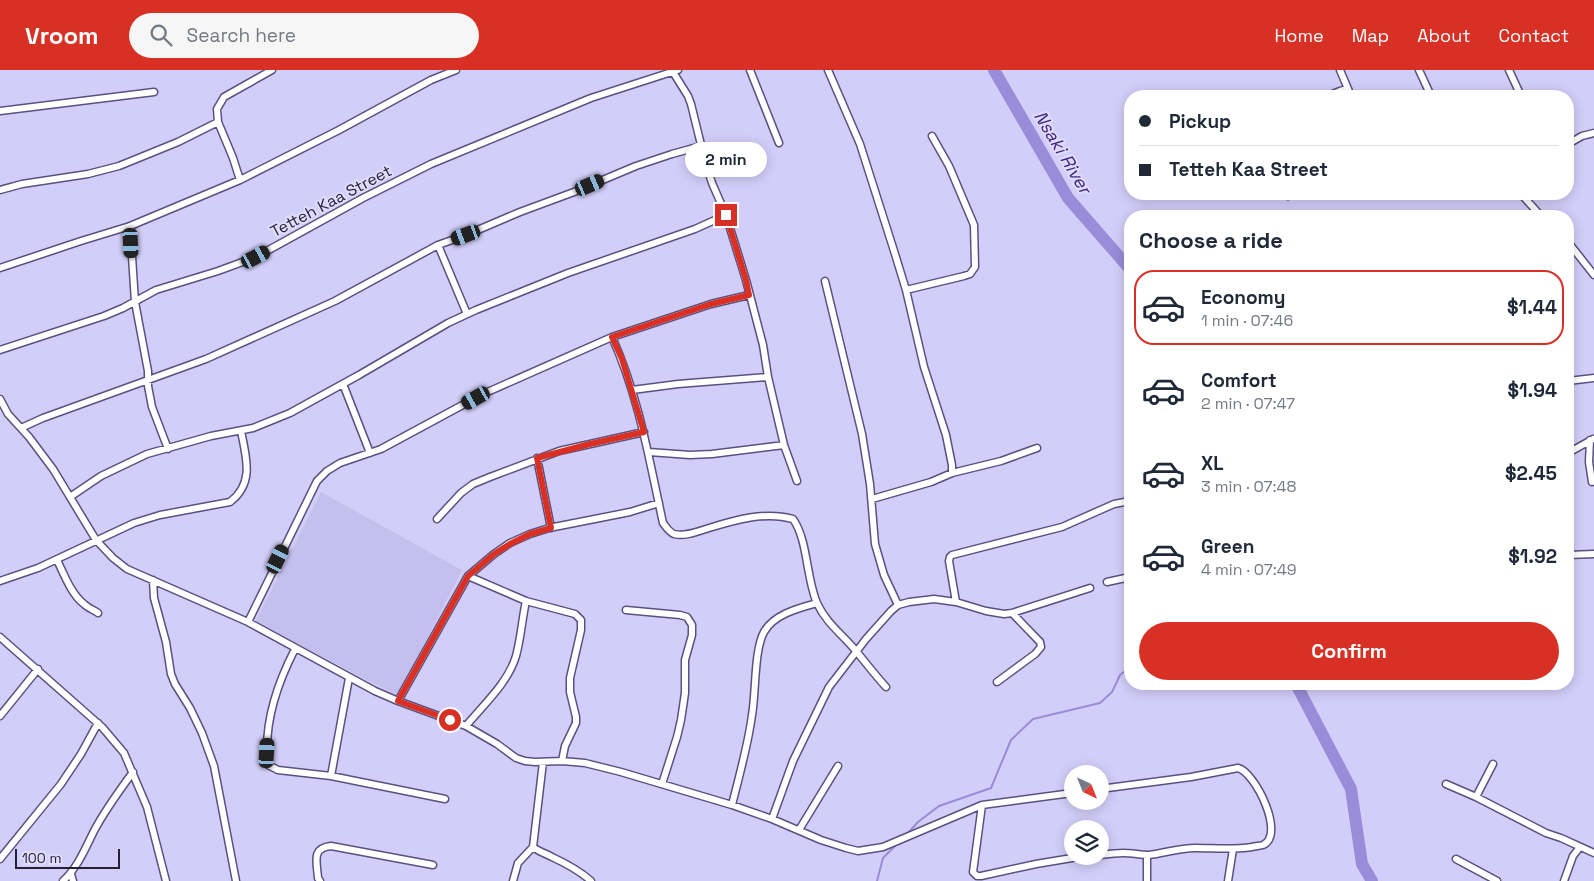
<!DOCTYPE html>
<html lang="en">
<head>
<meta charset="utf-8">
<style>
	body { margin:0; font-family:"Space Grotesk",sans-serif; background:#f6f6f7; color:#1f2937; height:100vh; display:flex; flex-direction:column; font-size:19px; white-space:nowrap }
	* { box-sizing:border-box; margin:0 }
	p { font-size:16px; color:#747a83 }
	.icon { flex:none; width:28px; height:28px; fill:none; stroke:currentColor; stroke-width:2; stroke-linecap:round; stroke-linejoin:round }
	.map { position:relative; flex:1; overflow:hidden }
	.side { position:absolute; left:1124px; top:140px; width:450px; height:480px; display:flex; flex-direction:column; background:#fff; border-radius:20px; box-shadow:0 2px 12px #0003 }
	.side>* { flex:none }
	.banner { position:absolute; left:1124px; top:20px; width:450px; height:110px; border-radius:20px; box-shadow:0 2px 12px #0003; display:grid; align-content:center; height:110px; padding:0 15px; background:#fff }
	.needle { width:32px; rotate:137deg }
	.fabs { position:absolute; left:1064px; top:695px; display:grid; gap:10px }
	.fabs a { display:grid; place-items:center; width:45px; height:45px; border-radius:50%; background:#fff; box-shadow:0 2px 12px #0003; font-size:25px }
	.scale { position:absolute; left:15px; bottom:12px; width:105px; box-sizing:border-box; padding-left:5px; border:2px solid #242135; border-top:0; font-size:14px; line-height:18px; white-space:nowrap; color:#242135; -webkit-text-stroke:4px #e0dcfd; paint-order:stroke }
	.end { position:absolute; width:22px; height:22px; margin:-11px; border:6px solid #d93025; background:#fff; box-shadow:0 0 0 2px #fff }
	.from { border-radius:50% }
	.bubble { position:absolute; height:35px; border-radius:18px; background:#fff; box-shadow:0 2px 12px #0003; font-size:16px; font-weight:600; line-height:35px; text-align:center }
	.car { position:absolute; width:15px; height:30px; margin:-15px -8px; border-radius:6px; box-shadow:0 0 4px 1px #0007; background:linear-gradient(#222 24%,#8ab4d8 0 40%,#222 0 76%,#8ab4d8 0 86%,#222 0) }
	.banner b { display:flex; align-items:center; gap:18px; height:48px; font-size:19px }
	.banner b+b { border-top:1px solid #e0e1e3 }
	.banner i { width:12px; height:12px; background:#1f2937 }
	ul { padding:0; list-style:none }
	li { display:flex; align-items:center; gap:15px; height:75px; margin:0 10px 8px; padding:0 5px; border:2px solid transparent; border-radius:20px }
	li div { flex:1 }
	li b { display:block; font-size:19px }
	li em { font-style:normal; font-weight:600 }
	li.on { border-color:#d93025 }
	li>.icon { width:45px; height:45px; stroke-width:1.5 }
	h2 { padding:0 15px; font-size:22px; line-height:60px }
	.cta { display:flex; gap:10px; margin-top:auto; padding:10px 15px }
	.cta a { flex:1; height:58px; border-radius:30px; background:#d93025; color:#fff; font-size:20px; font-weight:600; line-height:58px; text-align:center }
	header { display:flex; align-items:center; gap:30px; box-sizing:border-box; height:70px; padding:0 25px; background:#d93025; color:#fff }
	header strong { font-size:24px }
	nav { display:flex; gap:28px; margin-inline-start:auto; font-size:18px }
	.search { width:350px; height:45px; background:#f6f6f7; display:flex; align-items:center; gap:12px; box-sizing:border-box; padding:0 18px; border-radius:28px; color:#747a83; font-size:19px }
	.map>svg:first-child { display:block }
	.built { fill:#c5bfee }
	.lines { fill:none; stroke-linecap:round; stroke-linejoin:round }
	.stream { stroke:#998cd8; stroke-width:2 }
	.river { stroke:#998cd8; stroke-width:12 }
	.minor-casing { stroke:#59517f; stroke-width:9 }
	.minor { stroke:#fff; stroke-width:6 }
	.route { stroke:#d93025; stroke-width:6 }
	.labels { text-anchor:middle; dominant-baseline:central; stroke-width:4; stroke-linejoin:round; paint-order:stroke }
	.street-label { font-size:16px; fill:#242135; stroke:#e0dcfd }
	.water-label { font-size:18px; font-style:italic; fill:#40257e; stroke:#e0dcfd }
</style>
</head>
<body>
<header>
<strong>Vroom</strong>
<div class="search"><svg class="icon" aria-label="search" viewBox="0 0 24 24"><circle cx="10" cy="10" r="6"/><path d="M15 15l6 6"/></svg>Search here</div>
<nav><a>Home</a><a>Map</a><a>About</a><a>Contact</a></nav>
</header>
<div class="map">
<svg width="1594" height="811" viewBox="0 0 1594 811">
	<rect width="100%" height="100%" fill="#d3cef9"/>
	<path class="built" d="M321 422 462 500 398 626 255 552Z"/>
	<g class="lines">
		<path class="stream" d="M907 764 918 752 939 736 991 718 1011 670 1033 649 1100 633 1112 622 1120 605 1130 597
			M877 811 883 788 896 775"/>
		<path class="river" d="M994 0 1068 128 1130 199
			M1296 614 1351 719 1362 794 1372 811"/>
		<g class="minor-casing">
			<path id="minor" d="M750 0 779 73
				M828 0 860 74 895 184 906 220 924 297 946 365 952 395V403
				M1340 0 1351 26
				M1419 0 1431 26
				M1509 0 1521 26
				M673 2 688 26 691 34 705 91 712 113 726 145 746 210 763 275 768 307 784 375 797 411
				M1328 26 1340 21 1347 19
				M0 41 154 22
				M1568 74 1582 66 1594 63
				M240 110 233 88 218 52 217 39 224 27 272 0
				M0 120 22 114 88 104 119 96 178 72 218 52
				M1521 124 1541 146
				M1288 126 1293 124
				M1408 146 1411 145 1415 146
				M130 156 135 232 148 301V316L152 337 168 379
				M1568 172 1594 205
				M438 175 467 244
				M0 198 81 171 130 156 240 110 339 60 431 10 456 0
				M825 211 862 364 870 414 875 474 884 505 898 535
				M906 220 964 206 970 204 975 197 974 155 949 96 932 66
				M612 267C639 327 649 389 663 453 666 457 669 462 674 464 685 467 699 461 709 458 735 450 765 441 793 449 808 470 806 508 817 533 826 553 843 565 856 581 866 593 875 605 886 617
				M0 280 104 246 123 238 156 220 218 201 256 187 363 128 431 94 591 28 678 0
				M1568 311 1594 308
				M343 314 370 383
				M632 320 678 314 768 307
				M0 329 8 344 29 367 53 399 96 470 113 488 127 499 248 552 375 621 398 631 466 656 497 674 516 688 525 691 535 692 562 691 585 693 621 702 732 735 772 749 821 770 846 778 858 781 883 777 982 735 1072 723
				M21 358 43 348 206 289 335 231 438 175 466 165 520 142 574 122 636 96 672 84 701 76
				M1590 370 1589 392 1592 412
				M649 382 690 385 712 384 784 375
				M1568 383 1593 369
				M537 388 551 458
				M70 427 101 406 147 384 211 366 253 358 290 343 359 305 448 253 476 240 568 203 695 159 726 145
				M872 429 931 412 952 403 1001 391 1037 378
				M437 449 461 423 473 414 490 407 559 381 644 362
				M1568 485 1594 484
				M57 490C64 504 71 524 84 534 88 538 94 540 98 543
				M468 506 526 531 575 544 581 550V560L570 608V622L576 647V653L565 676 562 691
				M153 510 154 528 166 572 171 604 175 614 190 638 202 663 214 696 236 811
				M0 511 38 498 134 453 160 445 230 432C255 413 246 387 241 361
				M1107 512 1130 507
				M956 532 949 491 950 487 952 485 1062 457 1114 434 1130 431
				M626 540 680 545 687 547 692 555V565L685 590V623L681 650 677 667 662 714
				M248 552 317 411 327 401 340 393 381 379 483 324 612 267 711 234 749 225
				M0 567 102 657 124 683 147 737 166 811
				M295 579C277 614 263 654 268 695L278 700 331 706 445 729
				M997 612 1035 584 1041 577 1040 572 1012 543
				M398 631 468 506 494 484 510 473 530 464 549 458 630 442 659 433
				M0 646 38 599
				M466 656C484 634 508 613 516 586 521 568 522 549 526 531
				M331 706 349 608
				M1446 714 1476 727 1546 763 1561 768 1594 783
				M1100 719 1191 707 1238 698C1255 702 1286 765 1263 775 1260 776 1255 776 1252 777 1232 780 1214 778 1195 778 1180 778 1164 783 1149 785 1141 785 1132 783 1123 783 1115 783 1108 784 1100 785
				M1476 727 1493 694
				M732 735C739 706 748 676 752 645 756 623 754 580 764 562 774 544 799 538 817 533
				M982 735 973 802 977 806H981L1036 794 1084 786
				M772 749 793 691 829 617 866 569 891 541 898 535 909 532 934 529 956 532 986 541 1004 544 1012 543 1090 518
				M799 760 838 696
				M533 777C539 782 545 783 552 787 565 793 580 801 591 811
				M0 789 61 714 81 684 98 653
				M1456 789 1497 811
				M71 804 73 811
				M63 811C78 797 85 779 94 761 105 740 119 721 133 702
				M320 811 318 808C317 792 311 778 331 776L433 795
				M513 811 518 793 533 777 543 692
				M1147 811V785
				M1228 811 1233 779
				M1564 811 1573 786 1580 777"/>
		</g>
		<use href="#minor" class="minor"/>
	</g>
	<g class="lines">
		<path class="route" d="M450 650 398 631 468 506 494 484 510 474 530 464 551 458 537 388 590 374 644 362 622 289 612 267 711 234 749 225 746 210 726 145"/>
	</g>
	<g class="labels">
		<g class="street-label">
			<text transform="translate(331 131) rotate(-28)">Tetteh Kaa Street</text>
		</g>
		<g class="water-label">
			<text transform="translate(1063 82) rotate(59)">Nsaki River</text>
		</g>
	</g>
</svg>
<div class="fabs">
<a><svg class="needle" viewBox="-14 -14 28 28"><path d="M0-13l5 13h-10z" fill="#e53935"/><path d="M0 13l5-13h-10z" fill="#747a83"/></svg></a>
<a><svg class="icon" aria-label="layers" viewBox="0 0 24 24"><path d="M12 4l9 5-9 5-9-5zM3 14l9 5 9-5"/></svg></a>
</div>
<div class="scale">100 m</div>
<i class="end from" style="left:450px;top:650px"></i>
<i class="end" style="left:726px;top:145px"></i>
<div class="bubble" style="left:685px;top:72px;width:82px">2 min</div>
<i class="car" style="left:590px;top:115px;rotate:67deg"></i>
<i class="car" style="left:466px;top:165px;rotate:250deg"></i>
<i class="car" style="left:131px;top:173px;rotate:177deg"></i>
<i class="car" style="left:256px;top:187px;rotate:62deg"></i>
<i class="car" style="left:476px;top:328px;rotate:241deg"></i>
<i class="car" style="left:278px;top:489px;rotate:26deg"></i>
<i class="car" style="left:267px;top:683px;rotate:3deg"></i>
<div class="banner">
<b><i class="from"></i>Pickup</b>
<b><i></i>Tetteh Kaa Street</b>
</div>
<section class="side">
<h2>Choose a ride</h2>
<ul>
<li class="on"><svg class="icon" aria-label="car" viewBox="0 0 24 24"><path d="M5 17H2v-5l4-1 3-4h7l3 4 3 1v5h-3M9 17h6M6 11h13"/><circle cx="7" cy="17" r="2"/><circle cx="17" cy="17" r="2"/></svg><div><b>Economy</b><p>1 min · 07:46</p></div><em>$1.44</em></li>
<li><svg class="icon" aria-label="car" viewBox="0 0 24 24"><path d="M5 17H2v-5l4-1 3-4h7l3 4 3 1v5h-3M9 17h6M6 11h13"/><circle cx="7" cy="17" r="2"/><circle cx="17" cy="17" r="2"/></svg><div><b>Comfort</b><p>2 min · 07:47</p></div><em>$1.94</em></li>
<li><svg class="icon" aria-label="car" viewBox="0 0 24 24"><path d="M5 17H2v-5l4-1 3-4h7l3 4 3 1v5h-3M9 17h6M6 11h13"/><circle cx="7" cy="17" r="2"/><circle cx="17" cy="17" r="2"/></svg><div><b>XL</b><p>3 min · 07:48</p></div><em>$2.45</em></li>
<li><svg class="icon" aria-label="car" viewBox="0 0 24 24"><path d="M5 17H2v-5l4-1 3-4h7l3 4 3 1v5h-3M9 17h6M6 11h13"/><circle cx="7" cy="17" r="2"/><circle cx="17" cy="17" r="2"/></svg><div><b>Green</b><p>4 min · 07:49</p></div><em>$1.92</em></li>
</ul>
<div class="cta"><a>Confirm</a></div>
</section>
</div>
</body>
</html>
